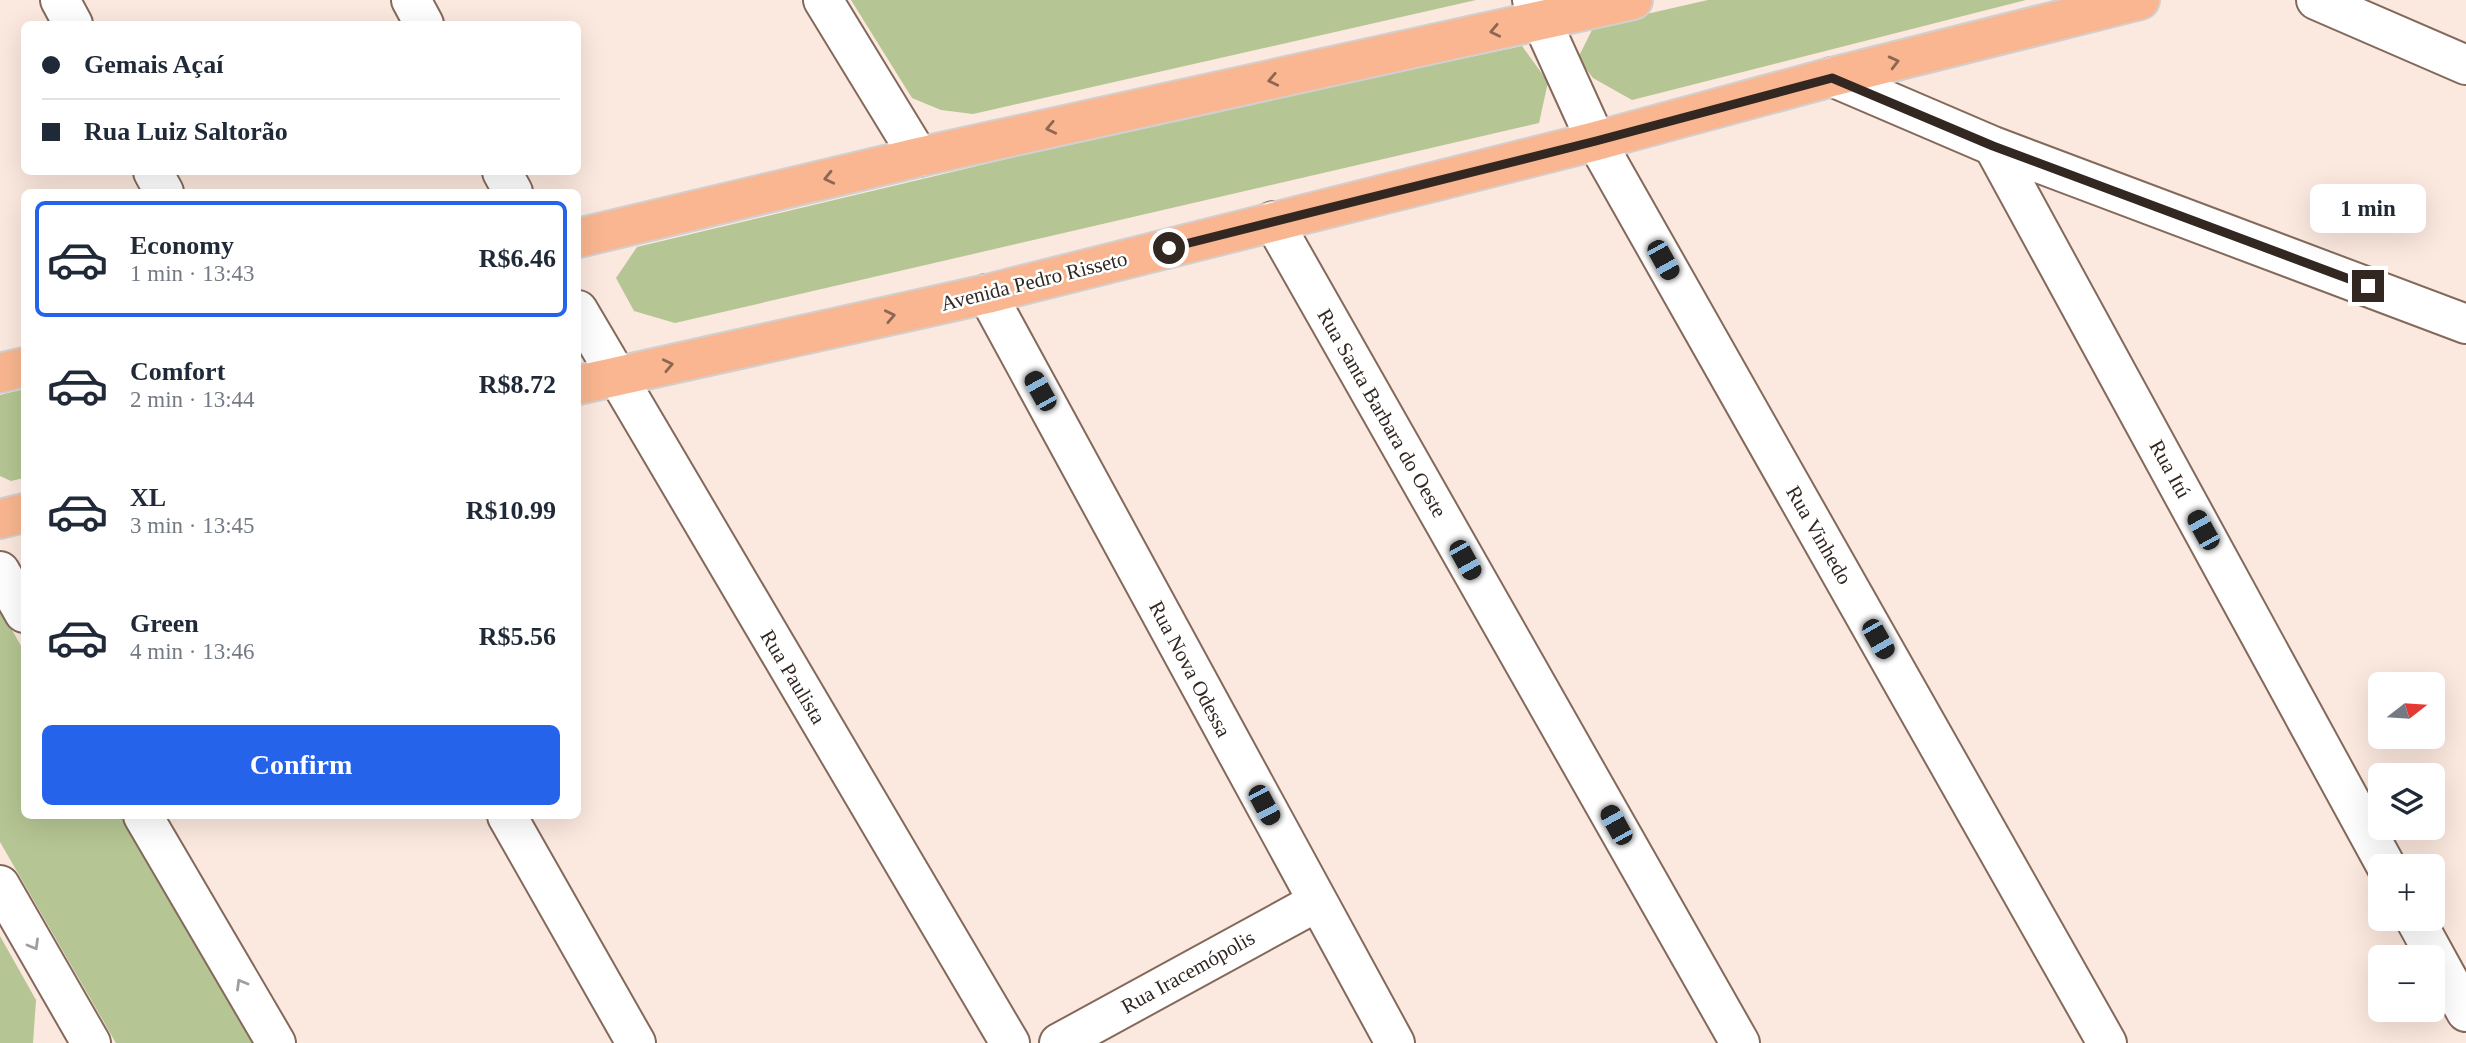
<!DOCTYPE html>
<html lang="en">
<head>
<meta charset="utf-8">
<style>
	body { margin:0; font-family:"Times New Roman",serif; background:#f2f2f3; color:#1f2937; height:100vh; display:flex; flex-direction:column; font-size:26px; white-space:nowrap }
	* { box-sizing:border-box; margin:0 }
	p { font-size:23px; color:#747a83 }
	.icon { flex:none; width:38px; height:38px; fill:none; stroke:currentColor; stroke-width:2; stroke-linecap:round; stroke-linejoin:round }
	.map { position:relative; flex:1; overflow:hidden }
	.side { position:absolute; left:21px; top:189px; width:560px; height:630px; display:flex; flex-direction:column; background:#fff; border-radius:10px; box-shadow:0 7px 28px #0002 }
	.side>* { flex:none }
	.banner { position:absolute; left:21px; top:21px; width:560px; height:154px; border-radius:10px; box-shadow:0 7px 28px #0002; display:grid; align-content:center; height:154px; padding:0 21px; background:#fff }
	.needle { width:46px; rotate:73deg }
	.controls { position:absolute; left:2368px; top:672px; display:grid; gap:14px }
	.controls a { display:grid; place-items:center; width:77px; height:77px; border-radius:10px; background:#fff; box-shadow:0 7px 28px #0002; font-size:35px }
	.end { position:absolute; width:32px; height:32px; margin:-16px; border:9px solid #322721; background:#fff; box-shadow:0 0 0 4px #fff }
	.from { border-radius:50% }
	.bubble { position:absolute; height:49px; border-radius:10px; background:#fff; box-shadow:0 7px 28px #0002; font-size:23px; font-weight:700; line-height:49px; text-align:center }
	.car { position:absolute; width:21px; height:42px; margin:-21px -10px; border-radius:9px; box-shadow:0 0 5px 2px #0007; background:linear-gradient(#222 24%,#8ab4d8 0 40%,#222 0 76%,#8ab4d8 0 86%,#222 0) }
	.banner b { display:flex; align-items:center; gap:24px; height:66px; font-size:26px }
	.banner b+b { border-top:2px solid #e0e1e3 }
	.banner i { width:18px; height:18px; background:#1f2937 }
	ul { padding:12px 0 0; list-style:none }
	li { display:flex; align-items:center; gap:21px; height:116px; margin:0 14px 10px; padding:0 7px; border:4px solid transparent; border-radius:10px }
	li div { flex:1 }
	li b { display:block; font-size:26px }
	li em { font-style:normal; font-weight:700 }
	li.on { border-color:#2563eb }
	li>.icon { width:63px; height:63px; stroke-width:1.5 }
	.action { display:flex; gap:14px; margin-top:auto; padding:14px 21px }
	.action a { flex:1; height:80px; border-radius:10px; background:#2563eb; color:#fff; font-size:28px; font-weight:700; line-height:80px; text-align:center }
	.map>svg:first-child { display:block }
	.green { fill:#b5c593 }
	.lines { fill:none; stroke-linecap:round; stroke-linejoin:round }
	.street-casing { stroke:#84695b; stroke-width:42 }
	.secondary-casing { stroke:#84695b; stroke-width:42 }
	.primary-casing { stroke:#d2cfce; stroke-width:42 }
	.street { stroke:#fff; stroke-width:38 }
	.secondary { stroke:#fff; stroke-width:38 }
	.primary { stroke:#f9b690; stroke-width:38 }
	.oneway { stroke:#8c6753 }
	.oneway2 { stroke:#a39e9b }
	.route { stroke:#322721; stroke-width:9 }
	.labels { text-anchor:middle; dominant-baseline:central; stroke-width:5; stroke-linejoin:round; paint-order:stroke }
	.street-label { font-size:21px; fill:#322721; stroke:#fff }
</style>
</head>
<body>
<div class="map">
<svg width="2466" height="1043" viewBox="0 0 2466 1043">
	<rect width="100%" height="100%" fill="#fbe8de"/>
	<path class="green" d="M851 0H1476L973 114 941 110 912 98Z
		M1708 0H2026L1632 100 1593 78 1578 58 1594 26Z
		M1522 46 1548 82 1539 123 675 323 634 311 616 278 637 247 1145 126Z
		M24 389V478L11 481 0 476V395Z
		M0 609 24 651V816H121L255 1043H116L0 842Z
		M0 936 36 1000 33 1043H0Z"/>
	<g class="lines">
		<g class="street-casing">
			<path id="street" d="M60 0 73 24
				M411 0 424 24
				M823 0 919 157
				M1532 0 1596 141 2107 1043
				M2316 0 2466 65
				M1832 77 1993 146 2466 324
				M1993 146 2386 866
				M153 172 164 192
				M502 172 513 192
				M1273 221 1740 1043
				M987 294 1395 1043
				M578 310 1010 1043
				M507 816 636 1043
				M2415 919 2466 1012
				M1059 1043 1317 902"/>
		</g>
		<g class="secondary-casing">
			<path id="secondary" d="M0 571 24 613
				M143 816 276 1043
				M0 885 91 1043"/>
		</g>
		<g class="primary-casing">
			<path id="primary" d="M578 238 919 157 1633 0
				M0 373 24 367
				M578 385 987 294 1596 141 1832 77 2140 0
				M0 519 24 513"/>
		</g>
		<use href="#street" class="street"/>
		<use href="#secondary" class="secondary"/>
		<use href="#primary" class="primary"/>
	</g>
	<defs><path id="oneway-chevron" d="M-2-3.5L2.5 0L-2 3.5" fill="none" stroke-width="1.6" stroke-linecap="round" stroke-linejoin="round" transform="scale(1.75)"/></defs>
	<g class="oneway">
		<use href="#oneway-chevron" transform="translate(1495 31) rotate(168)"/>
		<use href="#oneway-chevron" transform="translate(1894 62) rotate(-14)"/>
		<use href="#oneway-chevron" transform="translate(1273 80) rotate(168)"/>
		<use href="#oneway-chevron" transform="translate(1051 128) rotate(168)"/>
		<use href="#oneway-chevron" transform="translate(829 178) rotate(167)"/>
		<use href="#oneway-chevron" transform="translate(890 316) rotate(-12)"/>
		<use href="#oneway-chevron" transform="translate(668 365) rotate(-12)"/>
	</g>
	<g class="oneway2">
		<use href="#oneway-chevron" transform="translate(34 945) rotate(60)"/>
		<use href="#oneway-chevron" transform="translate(241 984) rotate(-120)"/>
	</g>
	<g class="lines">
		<path class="route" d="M1169 248 1596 141 1832 78 1993 146 2368 286"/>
	</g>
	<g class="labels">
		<g class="street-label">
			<text transform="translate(1034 281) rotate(-14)">Avenida Pedro Risseto</text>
			<text transform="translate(1382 413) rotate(60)">Rua Santa Barbara do Oeste</text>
			<text transform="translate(2170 469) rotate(61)">Rua Itú</text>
			<text transform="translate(1819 535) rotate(60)">Rua Vinhedo</text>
			<text transform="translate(1190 669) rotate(62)">Rua Nova Odessa</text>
			<text transform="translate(793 677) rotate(59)">Rua Paulista</text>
			<text transform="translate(1188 972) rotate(-29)">Rua Iracemópolis</text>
		</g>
	</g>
</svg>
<div class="controls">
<a><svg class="needle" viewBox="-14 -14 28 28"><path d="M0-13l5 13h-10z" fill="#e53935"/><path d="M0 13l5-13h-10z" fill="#747a83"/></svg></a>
<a><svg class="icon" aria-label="layers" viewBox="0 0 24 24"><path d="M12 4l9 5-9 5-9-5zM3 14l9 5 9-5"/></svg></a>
<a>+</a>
<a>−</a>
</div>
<i class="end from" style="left:1169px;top:248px"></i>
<i class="end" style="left:2368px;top:286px"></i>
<div class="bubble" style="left:2310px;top:184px;width:116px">1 min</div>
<i class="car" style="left:1663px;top:260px;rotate:151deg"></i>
<i class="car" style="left:1040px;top:391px;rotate:331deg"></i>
<i class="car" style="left:2203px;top:530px;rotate:331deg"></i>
<i class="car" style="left:1465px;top:560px;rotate:151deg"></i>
<i class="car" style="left:1878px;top:639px;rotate:150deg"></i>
<i class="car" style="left:1264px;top:805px;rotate:152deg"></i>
<i class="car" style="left:1616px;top:825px;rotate:331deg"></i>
<div class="banner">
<b><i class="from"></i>Gemais Açaí</b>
<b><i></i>Rua Luiz Saltorão</b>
</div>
<section class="side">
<ul>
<li class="on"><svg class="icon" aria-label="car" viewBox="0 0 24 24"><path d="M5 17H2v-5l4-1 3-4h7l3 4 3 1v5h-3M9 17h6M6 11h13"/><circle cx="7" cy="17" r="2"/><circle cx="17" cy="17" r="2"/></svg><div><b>Economy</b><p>1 min · 13:43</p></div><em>R$6.46</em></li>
<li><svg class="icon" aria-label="car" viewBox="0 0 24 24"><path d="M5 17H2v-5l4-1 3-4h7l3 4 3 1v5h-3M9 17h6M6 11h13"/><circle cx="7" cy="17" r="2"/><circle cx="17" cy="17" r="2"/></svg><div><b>Comfort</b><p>2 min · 13:44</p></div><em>R$8.72</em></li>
<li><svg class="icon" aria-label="car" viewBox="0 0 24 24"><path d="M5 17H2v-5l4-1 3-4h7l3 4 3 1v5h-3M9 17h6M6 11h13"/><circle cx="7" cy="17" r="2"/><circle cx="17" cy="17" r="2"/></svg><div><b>XL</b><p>3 min · 13:45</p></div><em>R$10.99</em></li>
<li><svg class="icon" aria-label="car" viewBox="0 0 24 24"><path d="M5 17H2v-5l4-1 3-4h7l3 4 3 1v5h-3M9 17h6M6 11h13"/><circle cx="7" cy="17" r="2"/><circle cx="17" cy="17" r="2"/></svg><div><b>Green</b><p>4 min · 13:46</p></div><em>R$5.56</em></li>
</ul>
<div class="action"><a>Confirm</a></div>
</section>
</div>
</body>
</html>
